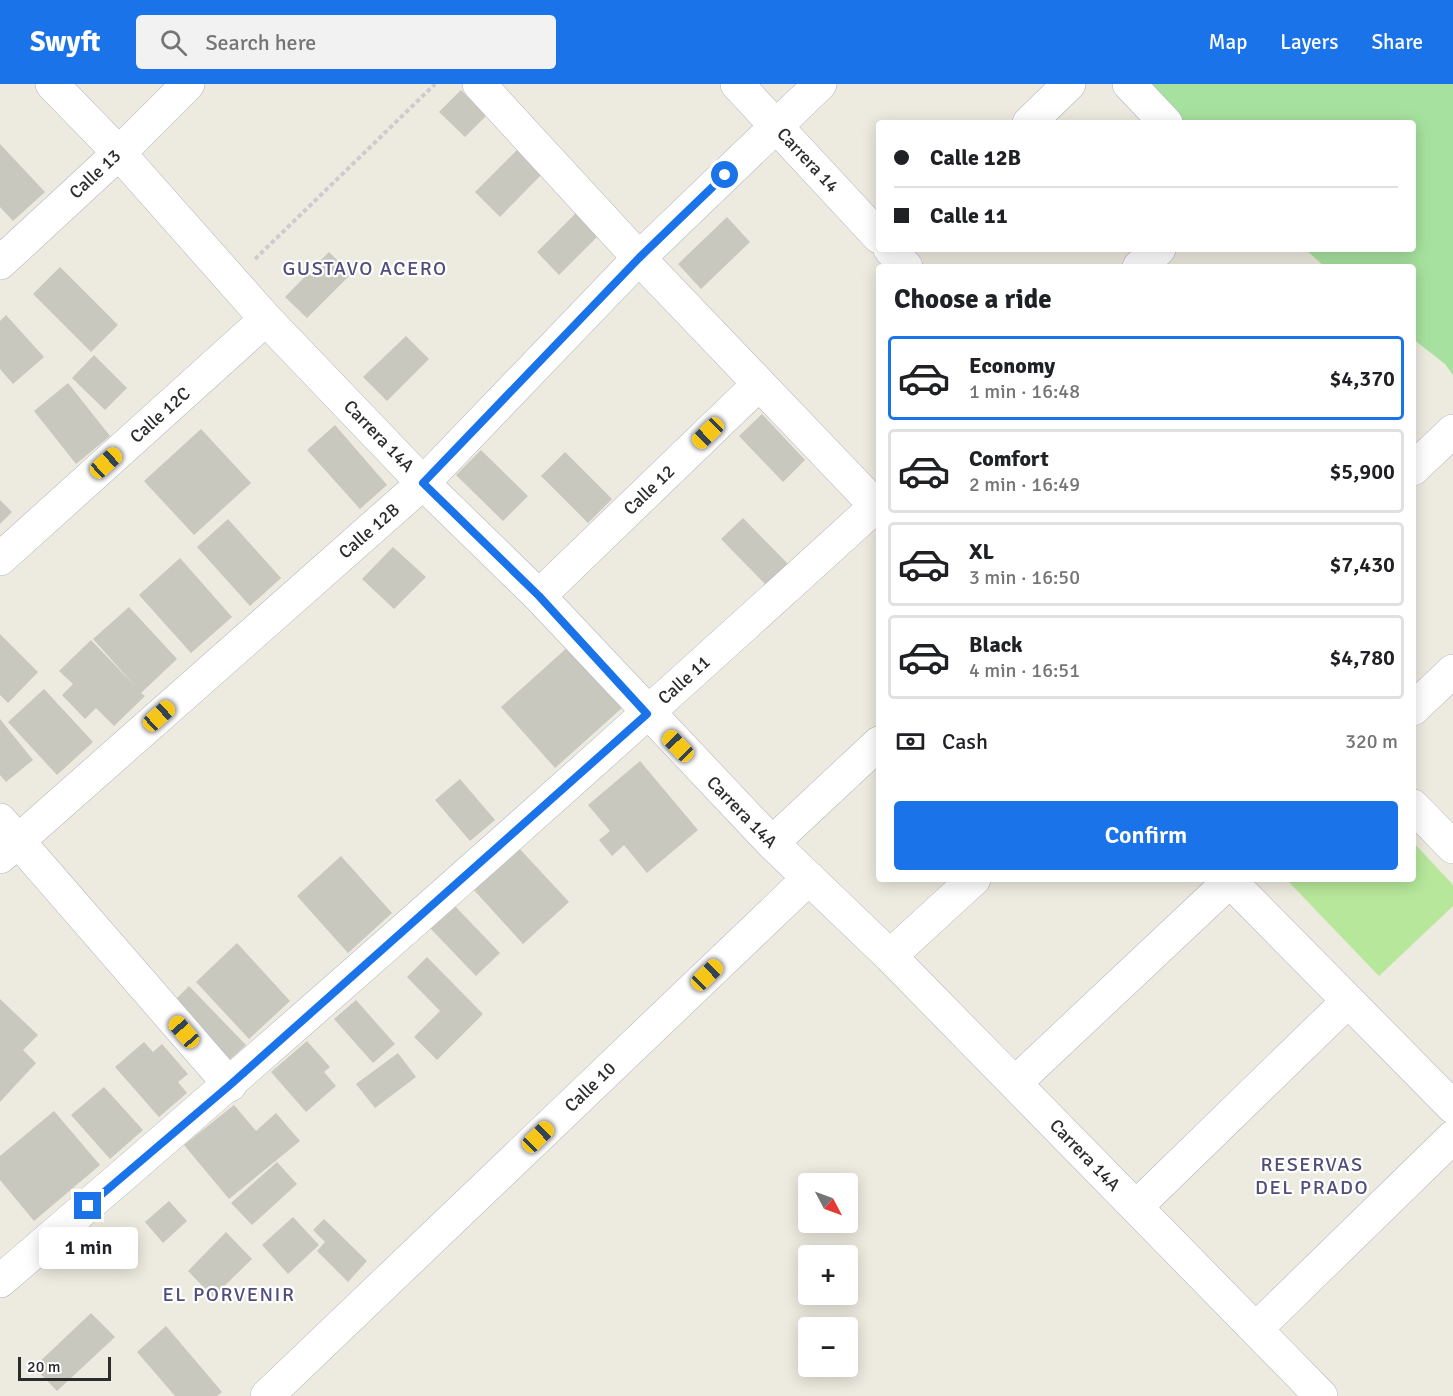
<!DOCTYPE html>
<html lang="en">
<head>
<meta charset="utf-8">
<style>
	body { margin:0; font-family:Signika,sans-serif; background:#f2f2f2; color:#202124; height:100vh; display:flex; flex-direction:column; font-size:22px; white-space:nowrap }
	* { box-sizing:border-box; margin:0 }
	p { font-size:20px; color:#757577 }
	.icon { flex:none; width:33px; height:33px; fill:none; stroke:currentColor; stroke-width:2; stroke-linecap:round; stroke-linejoin:round }
	.map { position:relative; flex:1; overflow:hidden }
	.panel { position:absolute; left:876px; top:180px; width:540px; height:618px; display:flex; flex-direction:column; background:#fff; border-radius:6px; box-shadow:0 3px 15px #0003 }
	.panel>* { flex:none }
	.top-card { position:absolute; left:876px; top:36px; width:540px; height:132px; border-radius:6px; box-shadow:0 3px 15px #0003; display:grid; align-content:center; height:132px; padding:0 18px; background:#fff }
	.needle { width:39px; rotate:131deg }
	.fabs { position:absolute; left:798px; top:1089px; display:grid; gap:12px }
	.fabs a { display:grid; place-items:center; width:60px; height:60px; border-radius:6px; background:#fff; box-shadow:0 3px 15px #0003; font-size:30px }
	.scale { position:absolute; left:18px; bottom:15px; width:93px; box-sizing:border-box; padding-left:6px; border:3px solid #2c2c2c; border-top:0; font-size:16px; line-height:21px; white-space:nowrap; color:#2c2c2c; -webkit-text-stroke:4px #fff; paint-order:stroke }
	.end { position:absolute; width:27px; height:27px; margin:-14px; border:8px solid #1a73e8; background:#fff; box-shadow:0 0 0 3px #fff }
	.from { border-radius:50% }
	.bubble { position:absolute; height:42px; border-radius:6px; background:#fff; box-shadow:0 3px 15px #0003; font-size:20px; font-weight:600; line-height:42px; text-align:center }
	.car { position:absolute; width:18px; height:36px; margin:-18px -9px; border-radius:8px; box-shadow:0 0 4px 2px #0007; background:linear-gradient(#f5c518 24%,#345 0 40%,#f5c518 0 76%,#345 0 86%,#f5c518 0) }
	.top-card b { display:flex; align-items:center; gap:21px; height:57px; font-size:22px }
	.top-card b+b { border-top:2px solid #e0e0e0 }
	.top-card i { width:15px; height:15px; background:#202124 }
	ul { padding:0; list-style:none }
	li { display:flex; align-items:center; gap:18px; height:84px; margin:0 12px 9px; padding:0 6px; border:3px solid #e0e0e0; border-radius:6px }
	li div { flex:1 }
	li b { display:block; font-size:22px }
	li em { font-style:normal; font-weight:600 }
	li.active { border-color:#1a73e8 }
	li>.icon { width:54px; height:54px; stroke-width:1.5 }
	h2 { padding:0 18px; font-size:27px; line-height:72px }
	.pay { display:flex; align-items:center; gap:15px; height:66px; padding:0 18px; font-size:22px }
	.pay p { margin-inline-start:auto }
	.cta { display:flex; gap:12px; margin-top:auto; padding:12px 18px }
	.cta a { flex:1; height:69px; border-radius:6px; background:#1a73e8; color:#fff; font-size:24px; font-weight:600; line-height:69px; text-align:center }
	header { display:flex; align-items:center; gap:36px; box-sizing:border-box; height:84px; padding:0 30px; background:#1a73e8; color:#fff }
	header strong { font-size:28px }
	nav { display:flex; gap:33px; margin-inline-start:auto; font-size:21px }
	.search { width:420px; height:54px; background:#f2f2f2; display:flex; align-items:center; gap:15px; box-sizing:border-box; padding:0 21px; border-radius:6px; color:#757577; font-size:22px }
	.map>svg:first-child { display:block }
	.green { fill:#a7e19f }
	.pitch { fill:#b6e79b }
	.building { fill:#c9c8be }
	.lines { fill:none; stroke-linecap:round; stroke-linejoin:round }
	.minor-casing { stroke:#b3b3bf; stroke-width:34 }
	.path { stroke:#ccc; stroke-width:4; stroke-dasharray:4.5 3; stroke-linecap:butt }
	.minor { stroke:#fff; stroke-width:33 }
	.route { stroke:#1a73e8; stroke-width:8 }
	.labels { text-anchor:middle; dominant-baseline:central; stroke-width:4.5; stroke-linejoin:round; paint-order:stroke }
	.street-label { font-size:18px; fill:#2c2c2c; stroke:#fff }
	.neighbourhood-label { font-size:20px; letter-spacing:1.5px; fill:#504e7b; stroke:#fff }
</style>
</head>
<body>
<header>
<strong>Swyft</strong>
<div class="search"><svg class="icon" aria-label="search" viewBox="0 0 24 24"><circle cx="10" cy="10" r="6"/><path d="M15 15l6 6"/></svg>Search here</div>
<nav><a>Map</a><a>Layers</a><a>Share</a></nav>
</header>
<div class="map">
<svg width="1453" height="1312" viewBox="0 0 1453 1312">
	<rect width="100%" height="100%" fill="#edeadf"/>
	<path class="green" d="M1143 0H1453V291L1445 280 1413 255V183H1325L1305 165H1413V39H1179Z"/>
	<path class="pitch" d="M1413 758 1453 801V822L1379 892 1286 795H1413Z"/>
	<path class="building" d="M461 6 487 31 465 53 439 28Z
		M0 60 45 108 13 137 0 123Z
		M518 65 543 89 500 133 475 108Z
		M577 128 599 151 559 191 537 168Z
		M727 133 750 158 701 205 678 180Z
		M329 168 351 190 307 234 285 213Z
		M60 183 118 241 91 268 33 210Z
		M6 231 44 273 13 300 0 285V237Z
		M406 252 429 275 387 317 363 293Z
		M94 271 127 304 105 326 72 294Z
		M68 299 110 352 76 380 34 327Z
		M762 330 805 376 783 398 739 352Z
		M335 341 387 401 360 425 307 366Z
		M201 345 251 399 194 451 144 397Z
		M481 366 528 412 503 437 456 391Z
		M565 368 612 415 588 439 541 392Z
		M0 416 12 428 0 440Z
		M743 434 791 483 769 504 721 455Z
		M228 435 281 494 250 522 197 463Z
		M393 463 426 493 394 525 362 495Z
		M180 474 232 533 191 569 139 511Z
		M129 523 177 575 141 609 145 612 114 642 96 624 85 635 62 611 73 600 59 587 91 556 135 602 93 555Z
		M0 550 38 588 8 619 0 611Z
		M569 562 623 623 555 684 501 623Z
		M44 605 93 658 57 691 8 638Z
		M0 635 33 676 6 698 0 691Z
		M640 677 698 746 647 789 624 761 612 772 599 756 610 747 588 721Z
		M460 695 495 736 470 757 435 716Z
		M519 764 569 818 523 860 474 806Z
		M341 772 392 829 348 869 297 812Z
		M454 821 500 869 476 892 430 844Z
		M237 859 290 917 249 955 196 898Z
		M427 873 483 930 437 976 414 953 440 927 407 893Z
		M189 902 246 961 223 982 167 924Z
		M0 915 38 951 23 966 36 979 0 1018Z
		M356 916 395 960 373 979 334 935Z
		M307 957 330 983 324 988 336 1002 306 1028 271 988Z
		M144 958 153 968 162 960 188 990 178 998 187 1009 159 1033 115 983Z
		M398 969 416 993 375 1024 356 1000Z
		M104 1003 143 1046 110 1075 71 1031Z
		M234 1021 256 1047 276 1029 300 1057 229 1115 184 1061Z
		M54 1027 100 1081 34 1137 0 1096V1072Z
		M277 1078 297 1100 252 1141 231 1119Z
		M169 1117 187 1137 163 1159 145 1138Z
		M293 1133 319 1161 288 1190 262 1161Z
		M324 1135 367 1177 348 1198 317 1167 325 1158 313 1146Z
		M226 1148 252 1175 213 1213 188 1187Z
		M91 1229 115 1253 57 1307 34 1283Z
		M166 1242 222 1308 217 1312H175L137 1268Z"/>
	<g class="lines">
		<g class="minor-casing">
			<path id="minor" d="M52 0 119 69 266 235 423 399 539 512 772 759 890 872 1321 1312
				M479 0 639 174 876 422
				M737 0 879 153
				M1129 0 1166 39
				M1029 39 1069 0
				M890 165 906 183
				M0 179 119 69 188 0
				M1139 183 1159 165
				M1413 385 1453 347
				M0 475 266 235
				M539 512 759 300
				M1413 625 1453 587
				M1413 722 1453 763
				M0 736 230 1001
				M772 759 879 659
				M0 773 423 399 639 174 820 0
				M1230 797 1453 1023
				M890 872 974 795
				M1015 999 1232 795
				M1136 1123 1348 917
				M0 1197C297 943 590 683 879 419
				M1256 1245 1453 1053
				M267 1312 809 794"/>
		</g>
		<path class="path" d="M255 175 435 0"/>
		<use href="#minor" class="minor"/>
	</g>
	<g class="lines">
		<path class="route" d="M88 1122 230 1001 647 630 539 512 423 399 639 174 725 91"/>
	</g>
	<g class="labels">
		<g class="street-label">
			<text transform="translate(808 76) rotate(47)">Carrera 14</text>
			<text transform="translate(95 90) rotate(-43)">Calle 13</text>
			<text transform="translate(160 331) rotate(-42)">Calle 12C</text>
			<text transform="translate(379 352) rotate(46)">Carrera 14A</text>
			<text transform="translate(649 406) rotate(-44)">Calle 12</text>
			<text transform="translate(369 447) rotate(-41)">Calle 12B</text>
			<text transform="translate(684 596) rotate(-42)">Calle 11</text>
			<text transform="translate(742 728) rotate(46)">Carrera 14A</text>
			<text transform="translate(590 1003) rotate(-44)">Calle 10</text>
			<text transform="translate(1085 1071) rotate(46)">Carrera 14A</text>
		</g>
		<g class="neighbourhood-label">
			<text x="365" y="184">GUSTAVO ACERO</text>
			<text x="1312" y="1080">RESERVAS<tspan x="1312" dy="23">DEL PRADO</tspan></text>
			<text x="229" y="1210">EL PORVENIR</text>
		</g>
	</g>
</svg>
<div class="fabs">
<a><svg class="needle" viewBox="-14 -14 28 28"><path d="M0-13l5 13h-10z" fill="#e53935"/><path d="M0 13l5-13h-10z" fill="#757577"/></svg></a>
<a>+</a>
<a>−</a>
</div>
<div class="scale">20 m</div>
<i class="end from" style="left:725px;top:91px"></i>
<i class="end" style="left:88px;top:1122px"></i>
<div class="bubble" style="left:39px;top:1143px;width:99px">1 min</div>
<i class="car" style="left:708px;top:349px;rotate:226deg"></i>
<i class="car" style="left:106px;top:379px;rotate:48deg"></i>
<i class="car" style="left:159px;top:632px;rotate:48deg"></i>
<i class="car" style="left:678px;top:662px;rotate:316deg"></i>
<i class="car" style="left:707px;top:891px;rotate:46deg"></i>
<i class="car" style="left:184px;top:948px;rotate:319deg"></i>
<i class="car" style="left:538px;top:1053px;rotate:46deg"></i>
<div class="top-card">
<b><i class="from"></i>Calle 12B</b>
<b><i></i>Calle 11</b>
</div>
<section class="panel">
<h2>Choose a ride</h2>
<ul>
<li class="active"><svg class="icon" aria-label="car" viewBox="0 0 24 24"><path d="M5 17H2v-5l4-1 3-4h7l3 4 3 1v5h-3M9 17h6M6 11h13"/><circle cx="7" cy="17" r="2"/><circle cx="17" cy="17" r="2"/></svg><div><b>Economy</b><p>1 min · 16:48</p></div><em>$4,370</em></li>
<li><svg class="icon" aria-label="car" viewBox="0 0 24 24"><path d="M5 17H2v-5l4-1 3-4h7l3 4 3 1v5h-3M9 17h6M6 11h13"/><circle cx="7" cy="17" r="2"/><circle cx="17" cy="17" r="2"/></svg><div><b>Comfort</b><p>2 min · 16:49</p></div><em>$5,900</em></li>
<li><svg class="icon" aria-label="car" viewBox="0 0 24 24"><path d="M5 17H2v-5l4-1 3-4h7l3 4 3 1v5h-3M9 17h6M6 11h13"/><circle cx="7" cy="17" r="2"/><circle cx="17" cy="17" r="2"/></svg><div><b>XL</b><p>3 min · 16:50</p></div><em>$7,430</em></li>
<li><svg class="icon" aria-label="car" viewBox="0 0 24 24"><path d="M5 17H2v-5l4-1 3-4h7l3 4 3 1v5h-3M9 17h6M6 11h13"/><circle cx="7" cy="17" r="2"/><circle cx="17" cy="17" r="2"/></svg><div><b>Black</b><p>4 min · 16:51</p></div><em>$4,780</em></li>
</ul>
<div class="pay"><svg class="icon" aria-label="cash" viewBox="0 0 24 24"><path d="M3 7h18v10H3z"/><circle cx="12" cy="12" r="2"/></svg>Cash<p>320 m</p></div>
<div class="cta"><a>Confirm</a></div>
</section>
</div>
</body>
</html>
